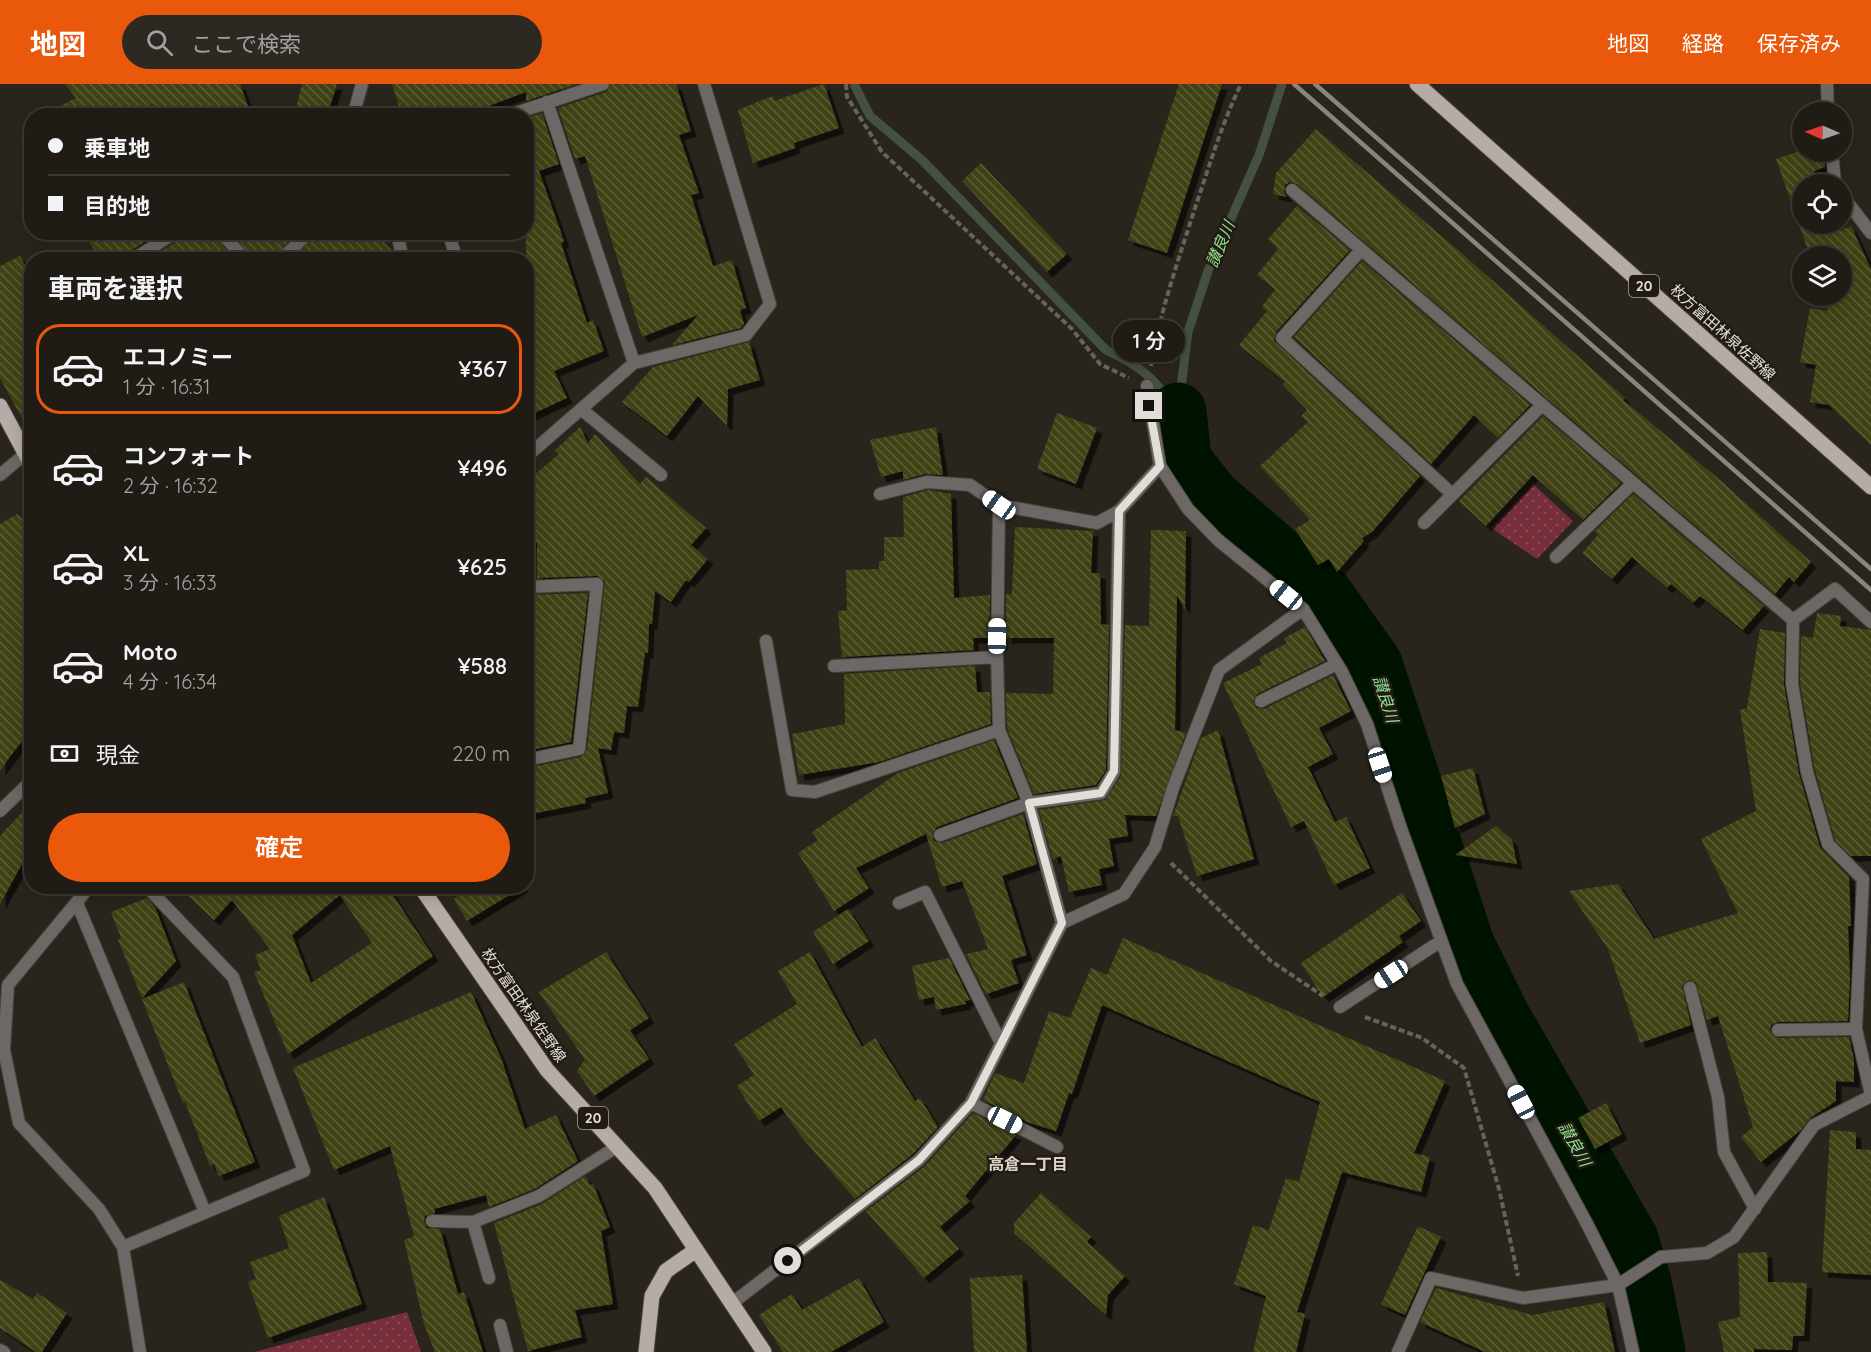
<!DOCTYPE html>
<html lang="ja">
<head>
<meta charset="utf-8">
<style>
	body { margin:0; font-family:Quicksand,"Noto Sans JP",sans-serif; background:#2d2922; color:#f1f3f6; height:100vh; display:flex; flex-direction:column; font-size:22px; white-space:nowrap }
	* { box-sizing:border-box; margin:0 }
	p { font-size:20px; color:#a2a1a0 }
	.icon { flex:none; width:33px; height:33px; fill:none; stroke:currentColor; stroke-width:2; stroke-linecap:round; stroke-linejoin:round }
	.map { position:relative; flex:1; overflow:hidden }
	.details { position:absolute; left:24px; top:168px; width:510px; height:642px; display:flex; flex-direction:column; background:#201c15; border-radius:24px; box-shadow:0 3px 15px #0003,0 0 0 2px #3d3a34 }
	.details>* { flex:none }
	.top-card { position:absolute; left:24px; top:24px; width:510px; height:132px; border-radius:24px; box-shadow:0 3px 15px #0003,0 0 0 2px #3d3a34; display:grid; align-content:center; height:132px; padding:0 24px; background:#201c15 }
	.needle { width:39px; rotate:272deg }
	.buttons { position:absolute; left:1792px; top:18px; display:grid; gap:12px }
	.buttons a { display:grid; place-items:center; width:60px; height:60px; border-radius:50%; background:#201c15; box-shadow:0 3px 15px #0003,0 0 0 2px #3d3a34; font-size:30px }
	.end { position:absolute; width:27px; height:27px; margin:-14px; border:8px solid #e1ddd7; background:#111; box-shadow:0 0 0 3px #111 }
	.from { border-radius:50% }
	.bubble { position:absolute; height:42px; border-radius:21px; background:#201c15; box-shadow:0 3px 15px #0003,0 0 0 2px #3d3a34; font-size:20px; font-weight:600; line-height:42px; text-align:center }
	.car { position:absolute; width:18px; height:36px; margin:-18px -9px; border-radius:8px; box-shadow:0 0 4px 2px #0007; background:linear-gradient(#fff 24%,#345 0 40%,#fff 0 76%,#345 0 86%,#fff 0) }
	.top-card b { display:flex; align-items:center; gap:21px; height:57px; font-size:22px }
	.top-card b+b { border-top:2px solid #3d3a34 }
	.top-card i { width:15px; height:15px; background:#f1f3f6 }
	ul { padding:0; list-style:none }
	li { display:flex; align-items:center; gap:18px; height:90px; margin:0 12px 9px; padding:0 12px; border:3px solid transparent; border-radius:24px }
	li div { flex:1 }
	li b { display:block; font-size:22px }
	li em { font-style:normal; font-weight:600 }
	li.active { border-color:#ea580c }
	li>.icon { width:54px; height:54px; stroke-width:1.5 }
	h2 { padding:0 24px; font-size:27px; line-height:72px }
	.pay { display:flex; align-items:center; gap:15px; height:66px; padding:0 24px; font-size:22px }
	.pay p { margin-inline-start:auto }
	.cta { display:flex; gap:12px; margin-top:auto; padding:12px 24px }
	.cta a { flex:1; height:69px; border-radius:36px; background:#ea580c; color:#fff; font-size:24px; font-weight:600; line-height:69px; text-align:center }
	header { display:flex; align-items:center; gap:36px; box-sizing:border-box; height:84px; padding:0 30px; background:#ea580c; color:#fff }
	header strong { font-size:28px }
	nav { display:flex; gap:33px; margin-inline-start:auto; font-size:21px }
	.search { width:420px; height:54px; background:#2d2922; display:flex; align-items:center; gap:15px; box-sizing:border-box; padding:0 21px; border-radius:33px; color:#a2a1a0; font-size:22px }
	.map>svg:first-child { display:block }
	.park { fill:url(#park-dots) }
	.lines { fill:none; stroke-linecap:round; stroke-linejoin:round }
	.stream { stroke:#445040; stroke-width:9 }
	.river { stroke:#001300; stroke-width:57 }
	.building { fill:url(#building-back-hatch); fill-rule:evenodd; filter:url(#shadow) }
	.service-casing { stroke:#47423a; stroke-width:14 }
	.minor-casing { stroke:#47423a; stroke-width:14 }
	.tertiary-casing { stroke:#47423a; stroke-width:14 }
	.primary-casing { stroke:#47423a; stroke-width:17 }
	.path { stroke:#67625a; stroke-width:4; stroke-dasharray:6 3; stroke-linecap:butt }
	.service { stroke:#6d6866; stroke-width:12 }
	.minor { stroke:#6d6866; stroke-width:12 }
	.tertiary { stroke:#6d6866; stroke-width:12 }
	.primary { stroke:#b6aba6; stroke-width:15 }
	.rail { stroke:#89857d; stroke-width:4.5 }
	.route { stroke:#e1ddd7; stroke-width:8 }
	.labels { text-anchor:middle; dominant-baseline:central; stroke-width:5; stroke-linejoin:round; paint-order:stroke }
	.shield { fill:#211b13; stroke:#a7a39c; stroke-width:1.5 }
	.shield-label { font-size:14px; font-weight:bold; fill:#e1ddd7 }
	.street-label { font-size:15px; fill:#e1ddd7; stroke:#211b13 }
	.water-label { font-size:16px; font-style:italic; fill:#91e38f; stroke:#211b13 }
	.neighbourhood-label { font-size:16px; font-weight:bold; fill:#dcd5c9; stroke:#211b13 }
</style>
</head>
<body>
<header>
<strong>地図</strong>
<div class="search"><svg class="icon" aria-label="search" viewBox="0 0 24 24"><circle cx="10" cy="10" r="6"/><path d="M15 15l6 6"/></svg>ここで検索</div>
<nav><a>地図</a><a>経路</a><a>保存済み</a></nav>
</header>
<div class="map">
<svg width="1871" height="1268" viewBox="0 0 1871 1268">
	<defs>
		<pattern id="park-dots" width="8" height="8" patternUnits="userSpaceOnUse" patternTransform="scale(1.5)"><rect width="8" height="8" fill="#752e3a"/><path d="M2 2h.1M6 6h.1" fill="none" stroke="#884c56" stroke-width="1.8" stroke-linecap="round"/></pattern>
		<pattern id="building-back-hatch" width="6" height="6" patternUnits="userSpaceOnUse" patternTransform="scale(1.5)"><rect width="6" height="6" fill="#414214"/><path d="M-1 5l2 2M0 0l6 6M5-1l2 2" fill="none" stroke="#5c5d35"/></pattern>
		<filter id="shadow"><feDropShadow dx="5.5" dy="5.5" stdDeviation="0" flood-color="#0009"/></filter>
	</defs>
	<rect width="100%" height="100%" fill="#2a251c"/>
	<path class="park" d="M1533 400 1573 437 1537 475 1491 444Z
		M407 1228 421 1268H254Z"/>
	<g class="lines">
		<path class="stream" d="M854 0 870 32 922 76 1106 266C1143 283 1154 295 1178 327
			M1178 327 1188 248 1208 187 1259 71 1282 0"/>
		<path class="river" d="M1178 327 1183 376 1212 413 1325 511 1374 580 1466 860 1502 933 1630 1155 1643 1198 1657 1268"/>
	</g>
	<path class="building" d="M65 0H240L248 22 225 32H162L159 23 152 20 145 25V32H40L76 14Z
		M302 0H337L327 32H294Z
		M392 0H577L526 17V8L462 32H402Z
		M611 0H676L691 47 679 51 699 109 691 111 713 182 732 176 746 224 740 226 744 240 741 244 672 261 698 231 642 253 585 72 575 75 558 24 606 8Z
		M824 0 839 44 794 59 795 64 753 79 738 26 773 12 774 17Z
		M1179 0H1222L1167 169 1128 156Z
		M542 29 559 80 539 87 564 157 561 159 587 239 593 236 604 267 554 287 567 314 526 333V34Z
		M1316 45 1466 173 1625 314 1623 316 1720 396 1811 478 1794 498 1789 493 1775 510 1297 100 1290 98 1285 101 1284 108 1287 113 1273 110 1276 89Z
		M1797 68H1824L1825 83 1814 87 1819 100H1803V140H1834L1837 148 1851 142 1871 185V361L1829 321 1810 318 1816 281 1800 278 1810 224 1828 227 1823 212H1842V172H1810L1776 75Z
		M981 79 1067 170 1047 188 962 97Z
		M1297 122 1350 166 1276 248 1274 257 1420 392 1372 448 1362 454 1364 457 1337 488 1329 475 1318 481 1295 445 1310 436 1260 382 1308 338 1301 332 1307 326 1283 301 1285 298 1239 261 1267 227 1262 222 1275 206 1257 191 1278 165 1268 155Z
		M83 148H160L128 169 124 176H100Z
		M184 148H213L234 176H148L180 155Z
		M232 148H297L273 176H253Z
		M317 148H373L392 166 394 176H293Z
		M20 172 32 195V353L0 294V182Z
		M1362 177 1530 321 1498 354 1474 331 1431 380 1294 253Z
		M749 258 760 296 728 305 727 342 698 312 667 352 622 318 653 283Z
		M1057 329 1097 344 1076 400 1037 385Z
		M1543 332 1621 399 1583 436 1533 391 1486 442 1459 417Z
		M580 343 588 359 595 350 640 400 646 393 706 444 691 461 708 475 689 498 686 496 671 518 655 507 652 540H649L648 569H645L638 623 627 622 624 649 614 648 611 666 598 664 608 709 585 714 586 719 526 731V684L581 673 587 666 605 497 597 492 537 494V459H528L526 405V398L559 370 555 366Z
		M936 343 943 391 925 390 903 396V387L881 393 870 356Z
		M928 406 951 410 954 514 990 511 989 554H973L974 566 842 573 838 527 847 526 846 486 879 485V477H884V453H904L903 413Z
		M1633 410 1764 522 1743 546 1700 512 1693 519 1671 500 1667 504 1632 473 1612 495 1582 469 1598 451 1595 447Z
		M17 430 32 443V644L0 686V440Z
		M1015 443 1093 447 1091 489H1100L1101 540 1109 541 1106 686 1096 701 1034 710 1007 644 1006 609 1053 610 1054 554H1006V510H1012Z
		M1151 446 1186 447 1185 526 1177 511 1175 646 1186 649 1156 732 1125 731 1128 752 1109 755 1114 782 1099 785 1102 801 1069 808 1061 772 1053 775 1039 726 1105 716 1121 692 1125 541 1149 542Z
		M588 509 571 658 526 667V511Z
		M1817 529 1841 532 1840 542 1871 546V772H1851L1835 756 1815 686 1800 599 1801 552 1813 554Z
		M1305 543 1325 577 1257 610 1253 617 1257 624 1264 625 1333 591 1351 627 1319 644 1333 670 1308 683 1335 738 1346 733 1370 784 1334 801 1304 737 1291 743 1223 599 1262 580 1259 574 1287 559 1284 554Z
		M1760 545 1785 549 1784 601 1799 690 1820 763 1849 793 1851 842H1848L1850 893 1848 937 1778 938 1771 941 1770 947 1778 954 1849 953 1854 976V998L1836 997V1017L1810 1034 1801 1046 1761 1078 1741 1053 1753 1043 1718 932 1707 936 1696 899 1689 896 1682 902 1691 941 1640 959 1608 865 1569 807 1618 800 1654 855 1738 829 1701 755 1756 727 1740 626 1747 624Z
		M975 582 977 608H990L991 640 879 678 799 691 792 650 845 640 844 590Z
		M1218 646 1254 775 1197 792 1178 732H1173L1201 654Z
		M994 656 1018 714 937 743 932 750 934 757 942 759 1023 730 1037 780 1002 792 1027 871 1011 876 1019 899 986 910 966 870 988 865 962 797 942 803 926 750 856 784 869 804 834 827 798 769 818 756 812 748 898 689Z
		M1473 684 1485 730 1455 744 1441 692Z
		M32 718V762L0 820V752Z
		M1496 742 1512 756 1517 780 1455 771Z
		M177 802H387L433 872 288 970 254 888 261 886 255 871 270 865 232 816 214 836ZM340 811 372 859 311 899 292 851Z
		M451 802H524L467 837 454 815 457 813Z
		M1402 809 1421 837 1399 852 1403 858 1323 913 1301 879Z
		M147 814 155 823 176 877 142 914 118 856 121 854 111 828Z
		M848 825 869 857 833 880 813 848Z
		M1123 854 1445 997 1414 1069 1430 1073 1421 1108 1342 1088 1297 1228 1305 1230 1296 1268H1253L1266 1212 1234 1200 1253 1141 1269 1146 1286 1094 1299 1098 1320 1018 1102 921 1072 1010 1069 1009 1056 1047 1027 1038 983 1016 995 989 1024 999 1049 927 1070 934 1091 884 1107 891Z
		M606 868 649 934 630 946 649 975 594 1012 577 987 585 976 539 908Z
		M810 868 862 963 875 954 915 1017 920 1014 938 1043 913 1070 855 1115 800 1051 781 1023 759 1037 737 1002 754 991 734 960 797 920 778 887Z
		M949 874 970 916 965 917 966 920 936 926 934 913 919 916 912 882Z
		M184 898 255 1078 219 1092 214 1080 210 1082 185 1018 183 1019 142 915Z
		M471 908 501 974 525 1045 556 1031 578 1077 535 1105 489 1123 486 1111 434 1125 435 1129 425 1132 424 1137 427 1144 440 1145 458 1210 464 1208 483 1268H435L424 1240 404 1156 414 1152 390 1062 334 1086 293 984Z
		M1606 1019 1622 1050 1595 1065 1578 1034Z
		M973 1029 1016 1051 965 1112 970 1117 940 1143 959 1165 924 1194 866 1127 925 1082Z
		M1830 1046 1856 1048V1065L1871 1066V1191L1822 1188Z
		M585 1092 590 1101 593 1100 610 1143 601 1147 613 1220 575 1226 582 1253 528 1267 494 1139 542 1120Z
		M1041 1109 1091 1153 1087 1158 1125 1192 1108 1211 1106 1231 1014 1149V1139Z
		M324 1113 362 1220 268 1254 248 1198 256 1195 250 1178 289 1164 279 1132Z
		M1418 1142 1441 1153 1405 1231 1381 1220Z
		M1767 1168 1768 1198 1807 1199 1804 1252H1793L1792 1266 1754 1265V1268H1724L1718 1238 1740 1233 1738 1169Z
		M1022 1191 1027 1268H974L970 1194Z
		M859 1194 884 1238 831 1268H783L759 1231 792 1210 802 1226Z
		M0 1196 33 1215 37 1209 67 1229 42 1268H36L0 1244Z
		M1436 1204 1532 1231 1604 1218 1615 1268H1485L1420 1238Z"/>
	<g class="lines">
		<g class="service-casing">
			<path id="service" d="M221 148 245 176
				M581 325 661 391
				M1556 473 1633 399
				M1261 617 1337 580
				M940 751 1029 719
				M77 819 205 1128
				M1778 946 1856 945
				M432 1137 473 1138 539 1112 618 1062
				M473 1138 489 1194
				M123 1163 304 1087 233 893 146 802
				M1398 1268 1431 1194 1523 1214 1618 1201"/>
		</g>
		<g class="minor-casing">
			<path id="minor" d="M1827 0 1828 28
				M547 18 634 279
				M153 28 154 32
				M353 32 362 0
				M507 32 603 0
				M1832 68 1835 100
				M1292 106 1793 536
				M1842 111 1871 149
				M393 148 398 153 403 176
				M448 148 457 176
				M1361 166 1282 254 1452 410
				M132 176 176 148
				M281 176 309 148
				M1147 302 1160 382 1188 425 1218 456 1303 525 1342 588 1367 640 1400 742 1457 900 1585 1136 1618 1201 1633 1268
				M526 373 634 279 746 251 770 220 704 0
				M880 410 927 398 970 401 999 421 1097 439 1119 427
				M999 421 997 573 999 646 1029 719 1062 839
				M1424 439 1542 321
				M526 503 597 500 579 665 526 676
				M1871 538 1835 505 1793 536 1792 600 1807 688 1828 760 1863 795 1856 945 1871 1011
				M766 557 792 706 815 708 999 646
				M834 582 997 573
				M1029 719 1101 709 1114 688 1119 427 1160 382
				M0 727 32 696
				M90 802 8 901 4 966 19 1039 99 1125 123 1163 140 1268
				M899 819 925 808 1001 959
				M1690 904 1718 1013 1724 1068 1755 1125
				M1340 923 1441 857
				M971 1019 1057 1063
				M1618 1201 1661 1173 1707 1169 1734 1153 1814 1041 1871 1012
				M731 1220 919 1076 971 1019 1062 839 1124 810 1155 763 1173 704 1219 586 1303 525
				M500 1241 507 1268
				M0 1266 4 1268"/>
		</g>
		<g class="tertiary-casing">
			<path id="tertiary" d="M0 391 24 371"/>
		</g>
		<g class="primary-casing">
			<path id="primary" d="M1417 0 1871 403
				M0 322 32 382
				M420 802 547 986 655 1104 764 1268
				M646 1268 652 1212 666 1187 696 1166"/>
		</g>
		<path class="path" d="M846 0 847 13 882 68 1072 245 1100 280 1129 294
			M1151 282C1160 227 1179 174 1196 121 1210 80 1222 39 1241 0
			M1171 779 1271 877 1323 912
			M1365 933 1422 954 1464 984 1499 1105 1518 1192"/>
		<use href="#service" class="service"/>
		<use href="#minor" class="minor"/>
		<use href="#tertiary" class="tertiary"/>
		<use href="#primary" class="primary"/>
		<path class="rail" d="M1294 0 1871 506
			M1315 0 1871 485"/>
	</g>
	<g class="lines">
		<path class="route" d="M788 1177 919 1076 971 1019 1062 839 1029 719 1101 709 1114 687 1119 427 1160 382 1149 322"/>
	</g>
	<g class="labels">
		<g class="shield">
			<rect x="1629" y="191" width="30" height="22" rx="4.5"/>
			<rect x="578" y="1023" width="30" height="22" rx="4.5"/>
		</g>
		<g class="shield-label">
			<text x="1644" y="202">20</text>
			<text x="593" y="1034">20</text>
		</g>
		<g class="street-label">
			<text transform="translate(1723 248) rotate(42)">枚方富田林泉佐野線</text>
			<text transform="translate(524 921) rotate(55)">枚方富田林泉佐野線</text>
		</g>
		<g class="water-label">
			<text transform="translate(1220 160) rotate(-67)">讃良川</text>
			<text transform="translate(1386 615) rotate(72)">讃良川</text>
			<text transform="translate(1575 1060) rotate(60)">讃良川</text>
		</g>
		<g class="neighbourhood-label">
			<text x="1028" y="1080">高倉一丁目</text>
		</g>
	</g>
</svg>
<div class="buttons">
<a><svg class="needle" viewBox="-14 -14 28 28"><path d="M0-13l5 13h-10z" fill="#e53935"/><path d="M0 13l5-13h-10z" fill="#a2a1a0"/></svg></a>
<a><svg class="icon" aria-label="locate" viewBox="0 0 24 24"><circle cx="12" cy="12" r="6"/><path d="M12 2v4M12 18v4M2 12h4M18 12h4"/></svg></a>
<a><svg class="icon" aria-label="layers" viewBox="0 0 24 24"><path d="M12 4l9 5-9 5-9-5zM3 14l9 5 9-5"/></svg></a>
</div>
<i class="end from" style="left:788px;top:1177px"></i>
<i class="end" style="left:1149px;top:322px"></i>
<div class="bubble" style="left:1113px;top:236px;width:72px">1 分</div>
<i class="car" style="left:999px;top:421px;rotate:305deg"></i>
<i class="car" style="left:1286px;top:511px;rotate:309deg"></i>
<i class="car" style="left:997px;top:552px;rotate:1deg"></i>
<i class="car" style="left:1380px;top:681px;rotate:162deg"></i>
<i class="car" style="left:1391px;top:890px;rotate:237deg"></i>
<i class="car" style="left:1521px;top:1018px;rotate:332deg"></i>
<i class="car" style="left:1005px;top:1036px;rotate:117deg"></i>
<div class="top-card">
<b><i class="from"></i>乗車地</b>
<b><i></i>目的地</b>
</div>
<section class="details">
<h2>車両を選択</h2>
<ul>
<li class="active"><svg class="icon" aria-label="car" viewBox="0 0 24 24"><path d="M5 17H2v-5l4-1 3-4h7l3 4 3 1v5h-3M9 17h6M6 11h13"/><circle cx="7" cy="17" r="2"/><circle cx="17" cy="17" r="2"/></svg><div><b>エコノミー</b><p>1 分 · 16:31</p></div><em>¥367</em></li>
<li><svg class="icon" aria-label="car" viewBox="0 0 24 24"><path d="M5 17H2v-5l4-1 3-4h7l3 4 3 1v5h-3M9 17h6M6 11h13"/><circle cx="7" cy="17" r="2"/><circle cx="17" cy="17" r="2"/></svg><div><b>コンフォート</b><p>2 分 · 16:32</p></div><em>¥496</em></li>
<li><svg class="icon" aria-label="car" viewBox="0 0 24 24"><path d="M5 17H2v-5l4-1 3-4h7l3 4 3 1v5h-3M9 17h6M6 11h13"/><circle cx="7" cy="17" r="2"/><circle cx="17" cy="17" r="2"/></svg><div><b>XL</b><p>3 分 · 16:33</p></div><em>¥625</em></li>
<li><svg class="icon" aria-label="car" viewBox="0 0 24 24"><path d="M5 17H2v-5l4-1 3-4h7l3 4 3 1v5h-3M9 17h6M6 11h13"/><circle cx="7" cy="17" r="2"/><circle cx="17" cy="17" r="2"/></svg><div><b>Moto</b><p>4 分 · 16:34</p></div><em>¥588</em></li>
</ul>
<div class="pay"><svg class="icon" aria-label="cash" viewBox="0 0 24 24"><path d="M3 7h18v10H3z"/><circle cx="12" cy="12" r="2"/></svg>現金<p>220 m</p></div>
<div class="cta"><a>確定</a></div>
</section>
</div>
</body>
</html>
